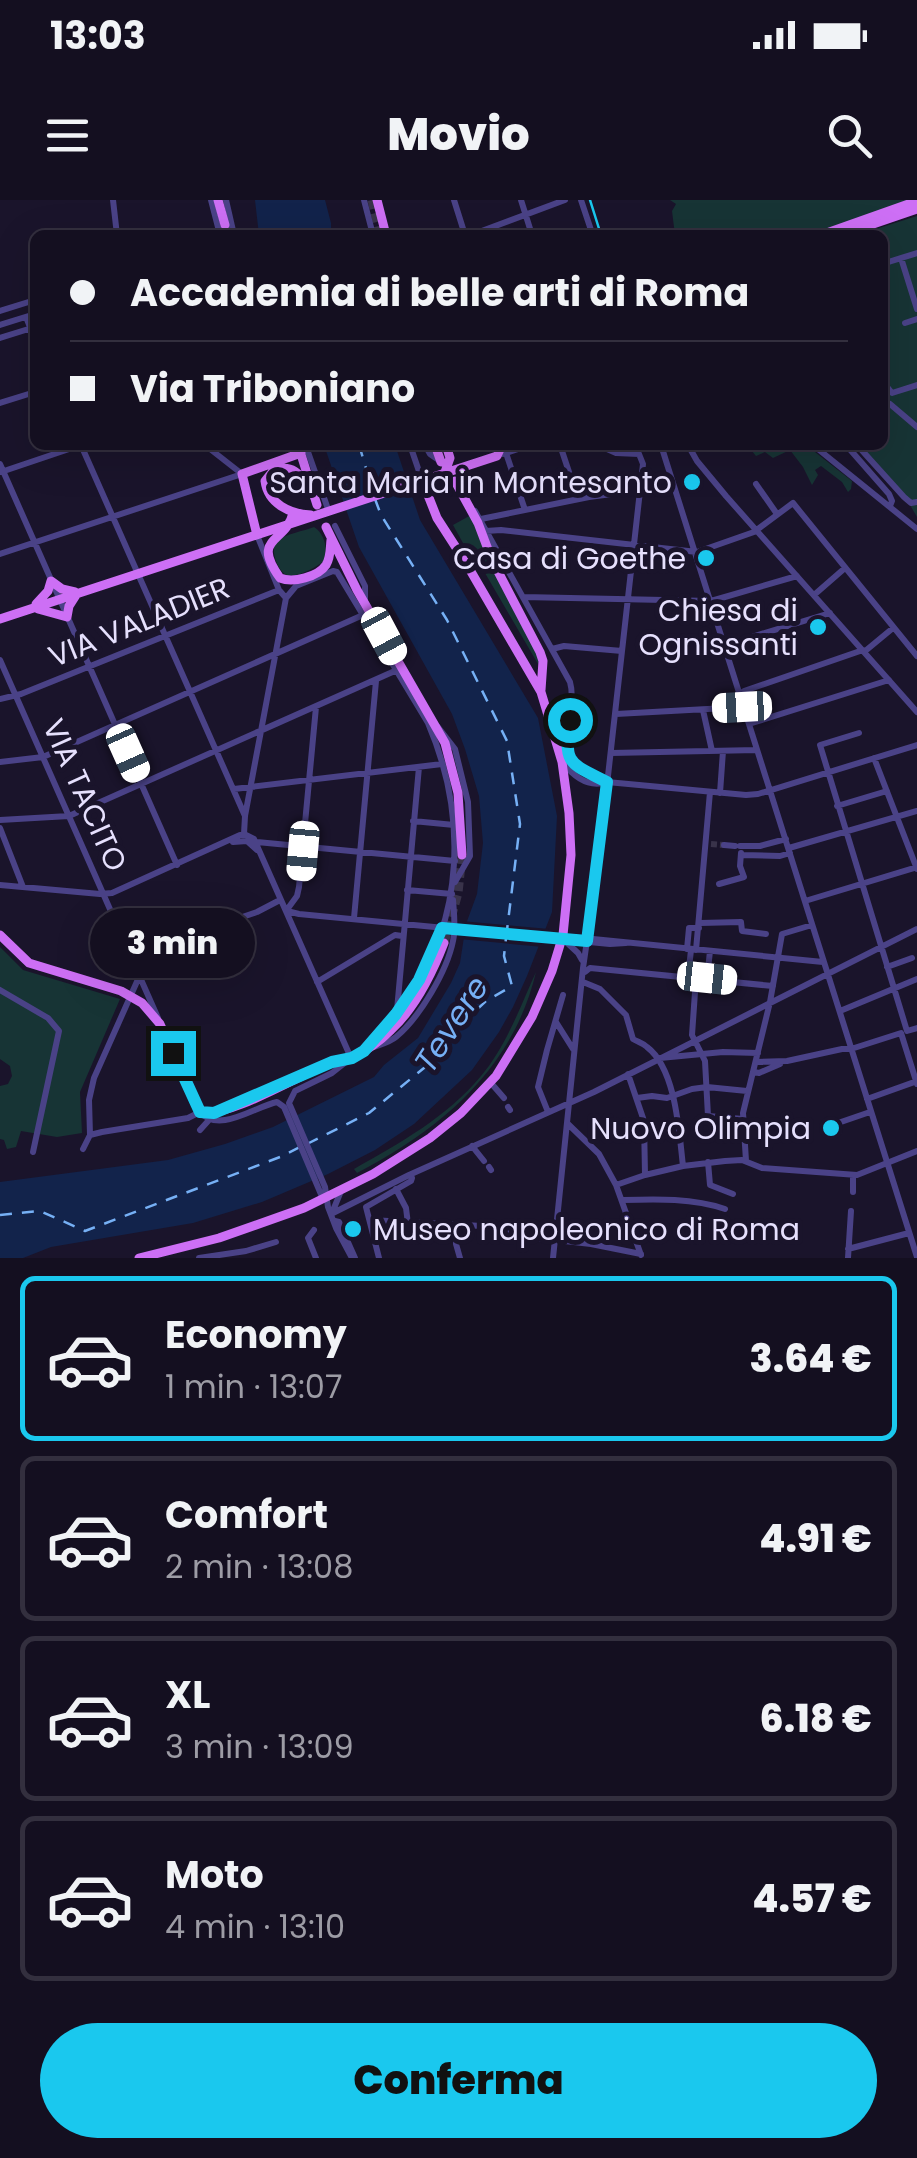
<!DOCTYPE html>
<html lang="it">
<head>
<meta charset="utf-8">
<style>
	body { margin:0; font-family:Poppins,sans-serif; background:#211d2d; color:#f1f3f6; height:100vh; display:flex; flex-direction:column; font-size:38px; white-space:nowrap }
	* { box-sizing:border-box; margin:0 }
	p { font-size:32px; color:#9d9ca5 }
	.icon { flex:none; width:55px; height:55px; fill:none; stroke:currentColor; stroke-width:2; stroke-linecap:round; stroke-linejoin:round }
	.map { position:relative; height:1058px; overflow:hidden }
	.details { display:flex; flex-direction:column; background:#140f20; flex:1 }
	.details>* { flex:none }
	.guide { position:absolute; left:30px; top:30px; width:858px; height:220px; border-radius:15px; box-shadow:0 10px 40px #0002,0 0 0 2px #332f3e; display:grid; align-content:center; height:220px; padding:0 40px; background:#140f20 }
	.end { position:absolute; width:45px; height:45px; margin:-22px; border:12px solid #1ac8ee; background:#111; box-shadow:0 0 0 5px #111 }
	.from { border-radius:50% }
	.bubble { position:absolute; height:70px; border-radius:35px; background:#140f20; box-shadow:0 10px 40px #0002,0 0 0 2px #332f3e; font-size:32px; font-weight:800; line-height:70px; text-align:center }
	.car { position:absolute; width:30px; height:60px; margin:-30px -15px; border-radius:12px; box-shadow:0 0 8px 2px #0007; background:linear-gradient(#fff 24%,#345 0 40%,#fff 0 76%,#345 0 86%,#fff 0) }
	.guide b { display:flex; align-items:center; gap:35px; height:95px; font-size:38px }
	.guide b+b { border-top:2px solid #332f3e }
	.guide i { width:25px; height:25px; background:#f1f3f6 }
	ul { padding:18px 0 0; list-style:none }
	li { display:flex; align-items:center; gap:30px; height:165px; margin:0 20px 15px; padding:0 20px; border:5px solid #332f3e; border-radius:15px }
	li div { flex:1 }
	li b { display:block; font-size:38px }
	li em { font-style:normal; font-weight:800 }
	li.selected { border-color:#1ac8ee }
	li>.icon { width:90px; height:90px; stroke-width:1.5 }
	.button { display:flex; gap:20px; margin-top:auto; padding:20px 40px }
	.button a { flex:1; height:115px; border-radius:60px; background:#1ac8ee; color:#111; font-size:40px; font-weight:800; line-height:115px; text-align:center }
	.status { display:flex; justify-content:space-between; align-items:center; height:70px; padding:0 50px; background:#140f20; direction:ltr }
	.status svg { height:28px; fill:currentColor }
	header { display:flex; justify-content:space-between; align-items:center; height:130px; padding:0 40px; background:#140f20; font-size:45px; font-weight:800 }
	.map>svg:first-child { display:block }
	.green { fill:#173435 }
	.water { fill:#12234b }
	.pier { fill:#1a142b }
	.lines { fill:none; stroke-linecap:round; stroke-linejoin:round }
	.ferry { stroke:#76b0f5; stroke-width:2.5; stroke-dasharray:12 10; stroke-linecap:butt }
	.minor-tunnel { stroke:#39334a; stroke-width:6; stroke-dasharray:6 3; stroke-linecap:butt }
	.major-tunnel { stroke:#39334a; stroke-width:9; stroke-dasharray:9 4.5; stroke-linecap:butt }
	.minor { stroke:#4a4287; stroke-width:6 }
	.major { stroke:#cd6ff5; stroke-width:9 }
	.tram { stroke:#1ac8ee; stroke-width:2.5 }
	.route { stroke:#1ac8ee; stroke-width:12 }
	.poi-dot { fill:#1ac8ee; stroke:#1a142b; stroke-width:4 }
	.labels { text-anchor:middle; dominant-baseline:central; stroke-width:10; stroke-linejoin:round; paint-order:stroke }
	.poi-label { font-size:30px; fill:#e6e0fd; stroke:#1a142b; text-anchor:end }
	.street-label { font-size:30px; fill:#e6e0fd; stroke:#1a142b }
	.water-label { font-size:32px; font-style:italic; fill:#76b0f5; stroke:#1a142b }
</style>
</head>
<body>
<div class="status"><b>13:03</b><svg viewBox="0 0 49 12"><path d="M0 12V9h3v3zM5 12V6h3v6zM10 12V3h3v9zM15 12V0h3v12zM26 1h20v11H26zM47 4h2v5h-2z"/></svg></div>
<header><svg class="icon" aria-label="menu" viewBox="0 0 24 24"><path d="M4 6h16M4 12h16M4 18h16"/></svg>Movio<svg class="icon" aria-label="search" viewBox="0 0 24 24"><circle cx="10" cy="10" r="6"/><path d="M15 15l6 6"/></svg></header>
<div class="map">
<svg width="917" height="1058" viewBox="0 0 917 1058">
	<rect width="100%" height="100%" fill="#1a142b"/>
	<path class="green" d="M670 0H908L832 30 806 35H675L672 11 676 4Z
		M917 16V317L903 293 860 245H882V35H857Z
		M747 245H806L852 281 851 289 848 292 842 282 821 266 815 270 818 275 812 285 803 267 790 250 773 258 765 252 756 256Z
		M471 315 541 461 538 464 485 373 478 370 453 325Z
		M314 327C325 334 328 349 324 361 316 367 298 378 287 375 278 372 269 349 277 341 285 334 304 331 314 327Z
		M0 747 23 770 120 799 80 892 82 933 57 937 21 931 16 947 7 949 4 940 0 939V886L8 884 12 876 10 866 0 859Z
		M536 772C513 869 441 929 357 973L354 969C400 943 447 917 481 876 506 847 520 807 536 772Z"/>
	<path class="water" d="M255 0H325L331 23V35H259Z
		M324 245H395L420 320 538 518 557 616 552 712 527 776 513 807 499 832 472 870 414 924 375 950 328 974 262 1002 193 1023 51 1047 23 1058H0V982L168 960 225 944 273 927 374 877 384 865 418 838 451 783 460 763 466 724 477 694 483 643 479 596 465 549 452 514 359 347Z"/>
	<path class="pier" d="M462 721 549 729 543 747 459 739 464 729Z"/>
	<g class="lines">
		<path class="ferry" d="M359 245 373 291
			M375 299 381 315 447 420 507 541 520 624 507 730
			M307 944 369 913 441 854 470 816 486 801 512 786 504 756 506 738
			M0 1015 40 1011 85 1031 280 957 300 947"/>
		<path class="minor-tunnel" d="M711 644 724 645"/>
		<path class="major-tunnel" d="M372 0 380 35
			M225 25 228 35
			M444 743 458 693 462 655"/>
		<path class="minor" d="M113 0 117 35
			M211 0 220 35
			M226 0 234 35
			M364 0 373 35
			M454 0 465 35
			M521 0 532 35
			M471 35 565 0
			M577 35 591 30 581 0
			M901 58 917 109
			M882 64 917 53
			M0 111 35 100
			M26 117 35 140
			M905 123 917 119
			M0 125 35 114
			M882 126 885 131 882 137
			M0 138 35 127
			M882 188H888L892 193 917 185
			M0 203 35 192
			M890 204 917 227
			M81 245 245 616
			M205 245 242 274
			M410 245 422 280
			M425 245 430 254 440 261
			M560 245 578 299
			M661 245 917 1057
			M688 245 697 261 726 296 917 512
			M813 245 917 329
			M846 245 889 294 892 301 890 306
			M857 245 904 297 911 303 917 302
			M300 248 308 252 329 312
			M634 252 652 245
			M506 253 525 310
			M503 254 530 245
			M0 264 177 665
			M1 272 81 245
			M756 284 777 314
			M475 311 570 482C578 510 554 545 577 567 585 574 597 576 606 581
			M481 319 589 297 642 290
			M335 326 365 386V402
			M486 331 501 330 697 352 754 332 793 303 917 456
			M0 354 242 274
			M814 395 845 368
			M523 397 711 401 797 376
			M286 398 296 386 333 371 337 372 428 523C467 614 465 718 407 800 395 817 379 830 366 846
			M729 444 830 413
			M552 449 564 446 622 451
			M864 452 893 428
			M0 460 158 818
			M744 491 863 450
			M0 499 21 494 279 390
			M703 510 712 551
			M616 514 744 507
			M752 523 889 480
			M438 527 455 549 468 602 470 656 455 682
			M859 533 820 545 907 831 917 828
			M611 553 757 550
			M874 558 917 669
			M0 562 43 557 363 415
			M563 563C574 577 589 588 607 582L746 595 758 594 917 545
			M234 589 442 564
			M720 593 723 551
			M837 606 887 591
			M0 620 69 616 397 470
			M413 621 454 625
			M0 628 23 687
			M244 634 245 616 286 398 279 390 257 335
			M233 642 247 641 257 650
			M257 642 455 661
			M724 645 735 646
			M740 646H760L786 639
			M789 648 917 611
			M741 655 780 656 790 653
			M719 684 744 677 740 666 741 653
			M0 685 100 694 112 693 240 635H246L254 639 351 858 332 873 295 891 289 903 325 987 328 1007 336 1028 352 1058
			M407 690 452 694
			M805 701 917 667
			M286 711 297 696 299 687 316 507
			M287 711 299 714 610 744 626 743
			M354 718 376 481
			M700 723 741 722 742 731 766 734
			M593 739 823 762
			M564 740 578 753 582 760
			M687 749 689 728H699
			M696 750 710 592
			M153 758 207 729 257 712 280 700
			M887 767 912 758
			M585 772 590 768 773 786
			M688 777 691 750
			M696 778 692 835 705 861 708 916 743 919
			M707 779 710 751
			M317 782 395 735 402 736
			M583 782 600 789 626 815 633 839C638 842 643 843 647 847 676 869 679 932 683 966
			M0 790 48 818 59 831 33 952
			M397 810 419 567
			M840 811 917 779
			M556 822 573 849
			M374 847C382 844 390 842 396 837 420 817 447 771 453 741 456 728 454 714 453 700
			M660 858 723 852 758 853
			M756 862 787 861 842 849H851L901 833 917 884
			M754 872 759 873 780 864
			M628 874 644 921 645 975
			M491 883 504 898
			M637 898 652 896 667 898 692 889 707 887 747 891
			M867 899 917 881
			M508 907 510 910
			M548 912 538 887 547 850 563 795
			M568 924 599 954 616 985 641 1055
			M200 930 209 920
			M839 931 838 923 870 912
			M90 935 89 900 94 878 139 777
			M472 946 484 961
			M83 949 90 935 102 932 188 918 200 912C219 934 254 907 277 902L284 907 323 999
			M746 961 743 913 770 802 782 734 812 725
			M708 962 710 985 733 994
			M489 967 491 970
			M616 985 645 975 683 966 725 961 742 960 762 968 857 975 917 951
			M396 989 406 1008 408 1024
			M853 992V976
			M623 1000C657 999 693 998 725 1009
			M332 1013 341 991
			M331 1014 409 975 594 892 917 729
			M370 1020 482 1026 509 1031 512 1035 591 1044 641 1054
			M335 1021 339 1022 355 1058
			M457 1026 456 1044 460 1058
			M314 1030 308 1038 316 1058
			M848 1049 909 1033
			M199 1058 246 1051 276 1042
			M379 1058 366 1007 411 981 412 978 410 975
			M553 1058 583 768 598 665 643 264 639 254 616 253 598 245
			M848 1058 851 1011"/>
		<path class="major" d="M218 0 225 25
			M377 0 386 35
			M821 35 917 1
			M841 35 917 9
			M298 245 317 305
			M435 245 441 262
			M445 272 450 258 446 245
			M455 281 478 323 492 360 540 452 543 461 541 490
			M293 313C286 344 250 336 280 378 293 383 318 377 326 365 331 357 330 348 331 340
			M311 315C290 314 268 304 265 281L273 271C293 262 302 277 313 291
			M326 327 357 390 445 543 458 593 462 655
			M257 335 242 274 301 253
			M36 404 48 391 51 381 62 389 75 392
			M38 409 67 417 69 406 76 395
			M0 419 497 256 502 245
			M0 735 29 763 121 791 142 803 160 824 197 907 200 912C228 919 301 874 330 863 338 860 346 860 353 857 366 851 381 840 391 830 416 807 432 774 444 743
			M139 1058 219 1038 304 1008 373 974 430 938 461 913 496 876 532 817 552 771 563 735 571 655 569 613 562 562 541 492 466 363 437 318 422 280"/>
		<path class="tram" d="M590 0 601 35"/>
	</g>
	<g class="lines">
		<path class="route" d="M173 853 200 912 214 913 332 862 352 858 364 851 396 814 419 780 442 728 587 741 607 582C570 563 563 565 570 520"/>
	</g>
	<g class="poi-dot">
		<circle cx="692" cy="282" r="10"/>
		<circle cx="706" cy="358" r="10"/>
		<circle cx="818" cy="427" r="10"/>
		<circle cx="831" cy="928" r="10"/>
		<circle cx="353" cy="1029" r="10"/>
	</g>
	<g class="labels">
		<g class="poi-label">
			<text x="672" y="282">Santa Maria in Montesanto</text>
			<text x="686" y="358">Casa di Goethe</text>
			<text x="798" y="410">Chiesa di<tspan x="798" dy="34">Ognissanti</tspan></text>
			<text x="811" y="928">Nuovo Olimpia</text>
			<text x="373" y="1029" text-anchor="start">Museo napoleonico di Roma</text>
		</g>
		<g class="street-label">
			<text transform="translate(139 422) rotate(-22)">VIA VALADIER</text>
			<text transform="translate(85 595) rotate(66)">VIA TACITO</text>
		</g>
		<g class="water-label">
			<text transform="translate(451 824) rotate(-57)">Tevere</text>
		</g>
	</g>
</svg>
<i class="end from" style="left:570px;top:520px"></i>
<i class="end" style="left:173px;top:853px"></i>
<div class="bubble" style="left:90px;top:708px;width:165px">3 min</div>
<i class="car" style="left:384px;top:436px;rotate:152deg"></i>
<i class="car" style="left:742px;top:507px;rotate:267deg"></i>
<i class="car" style="left:128px;top:553px;rotate:156deg"></i>
<i class="car" style="left:303px;top:651px;rotate:185deg"></i>
<i class="car" style="left:707px;top:778px;rotate:96deg"></i>
<div class="guide">
<b><i class="from"></i>Accademia di belle arti di Roma</b>
<b><i></i>Via Triboniano</b>
</div>
</div>
<section class="details">
<ul>
<li class="selected"><svg class="icon" aria-label="car" viewBox="0 0 24 24"><path d="M5 17H2v-5l4-1 3-4h7l3 4 3 1v5h-3M9 17h6M6 11h13"/><circle cx="7" cy="17" r="2"/><circle cx="17" cy="17" r="2"/></svg><div><b>Economy</b><p>1 min · 13:07</p></div><em>3.64 €</em></li>
<li><svg class="icon" aria-label="car" viewBox="0 0 24 24"><path d="M5 17H2v-5l4-1 3-4h7l3 4 3 1v5h-3M9 17h6M6 11h13"/><circle cx="7" cy="17" r="2"/><circle cx="17" cy="17" r="2"/></svg><div><b>Comfort</b><p>2 min · 13:08</p></div><em>4.91 €</em></li>
<li><svg class="icon" aria-label="car" viewBox="0 0 24 24"><path d="M5 17H2v-5l4-1 3-4h7l3 4 3 1v5h-3M9 17h6M6 11h13"/><circle cx="7" cy="17" r="2"/><circle cx="17" cy="17" r="2"/></svg><div><b>XL</b><p>3 min · 13:09</p></div><em>6.18 €</em></li>
<li><svg class="icon" aria-label="car" viewBox="0 0 24 24"><path d="M5 17H2v-5l4-1 3-4h7l3 4 3 1v5h-3M9 17h6M6 11h13"/><circle cx="7" cy="17" r="2"/><circle cx="17" cy="17" r="2"/></svg><div><b>Moto</b><p>4 min · 13:10</p></div><em>4.57 €</em></li>
</ul>
<div class="button"><a>Conferma</a></div>
</section>
</body>
</html>
